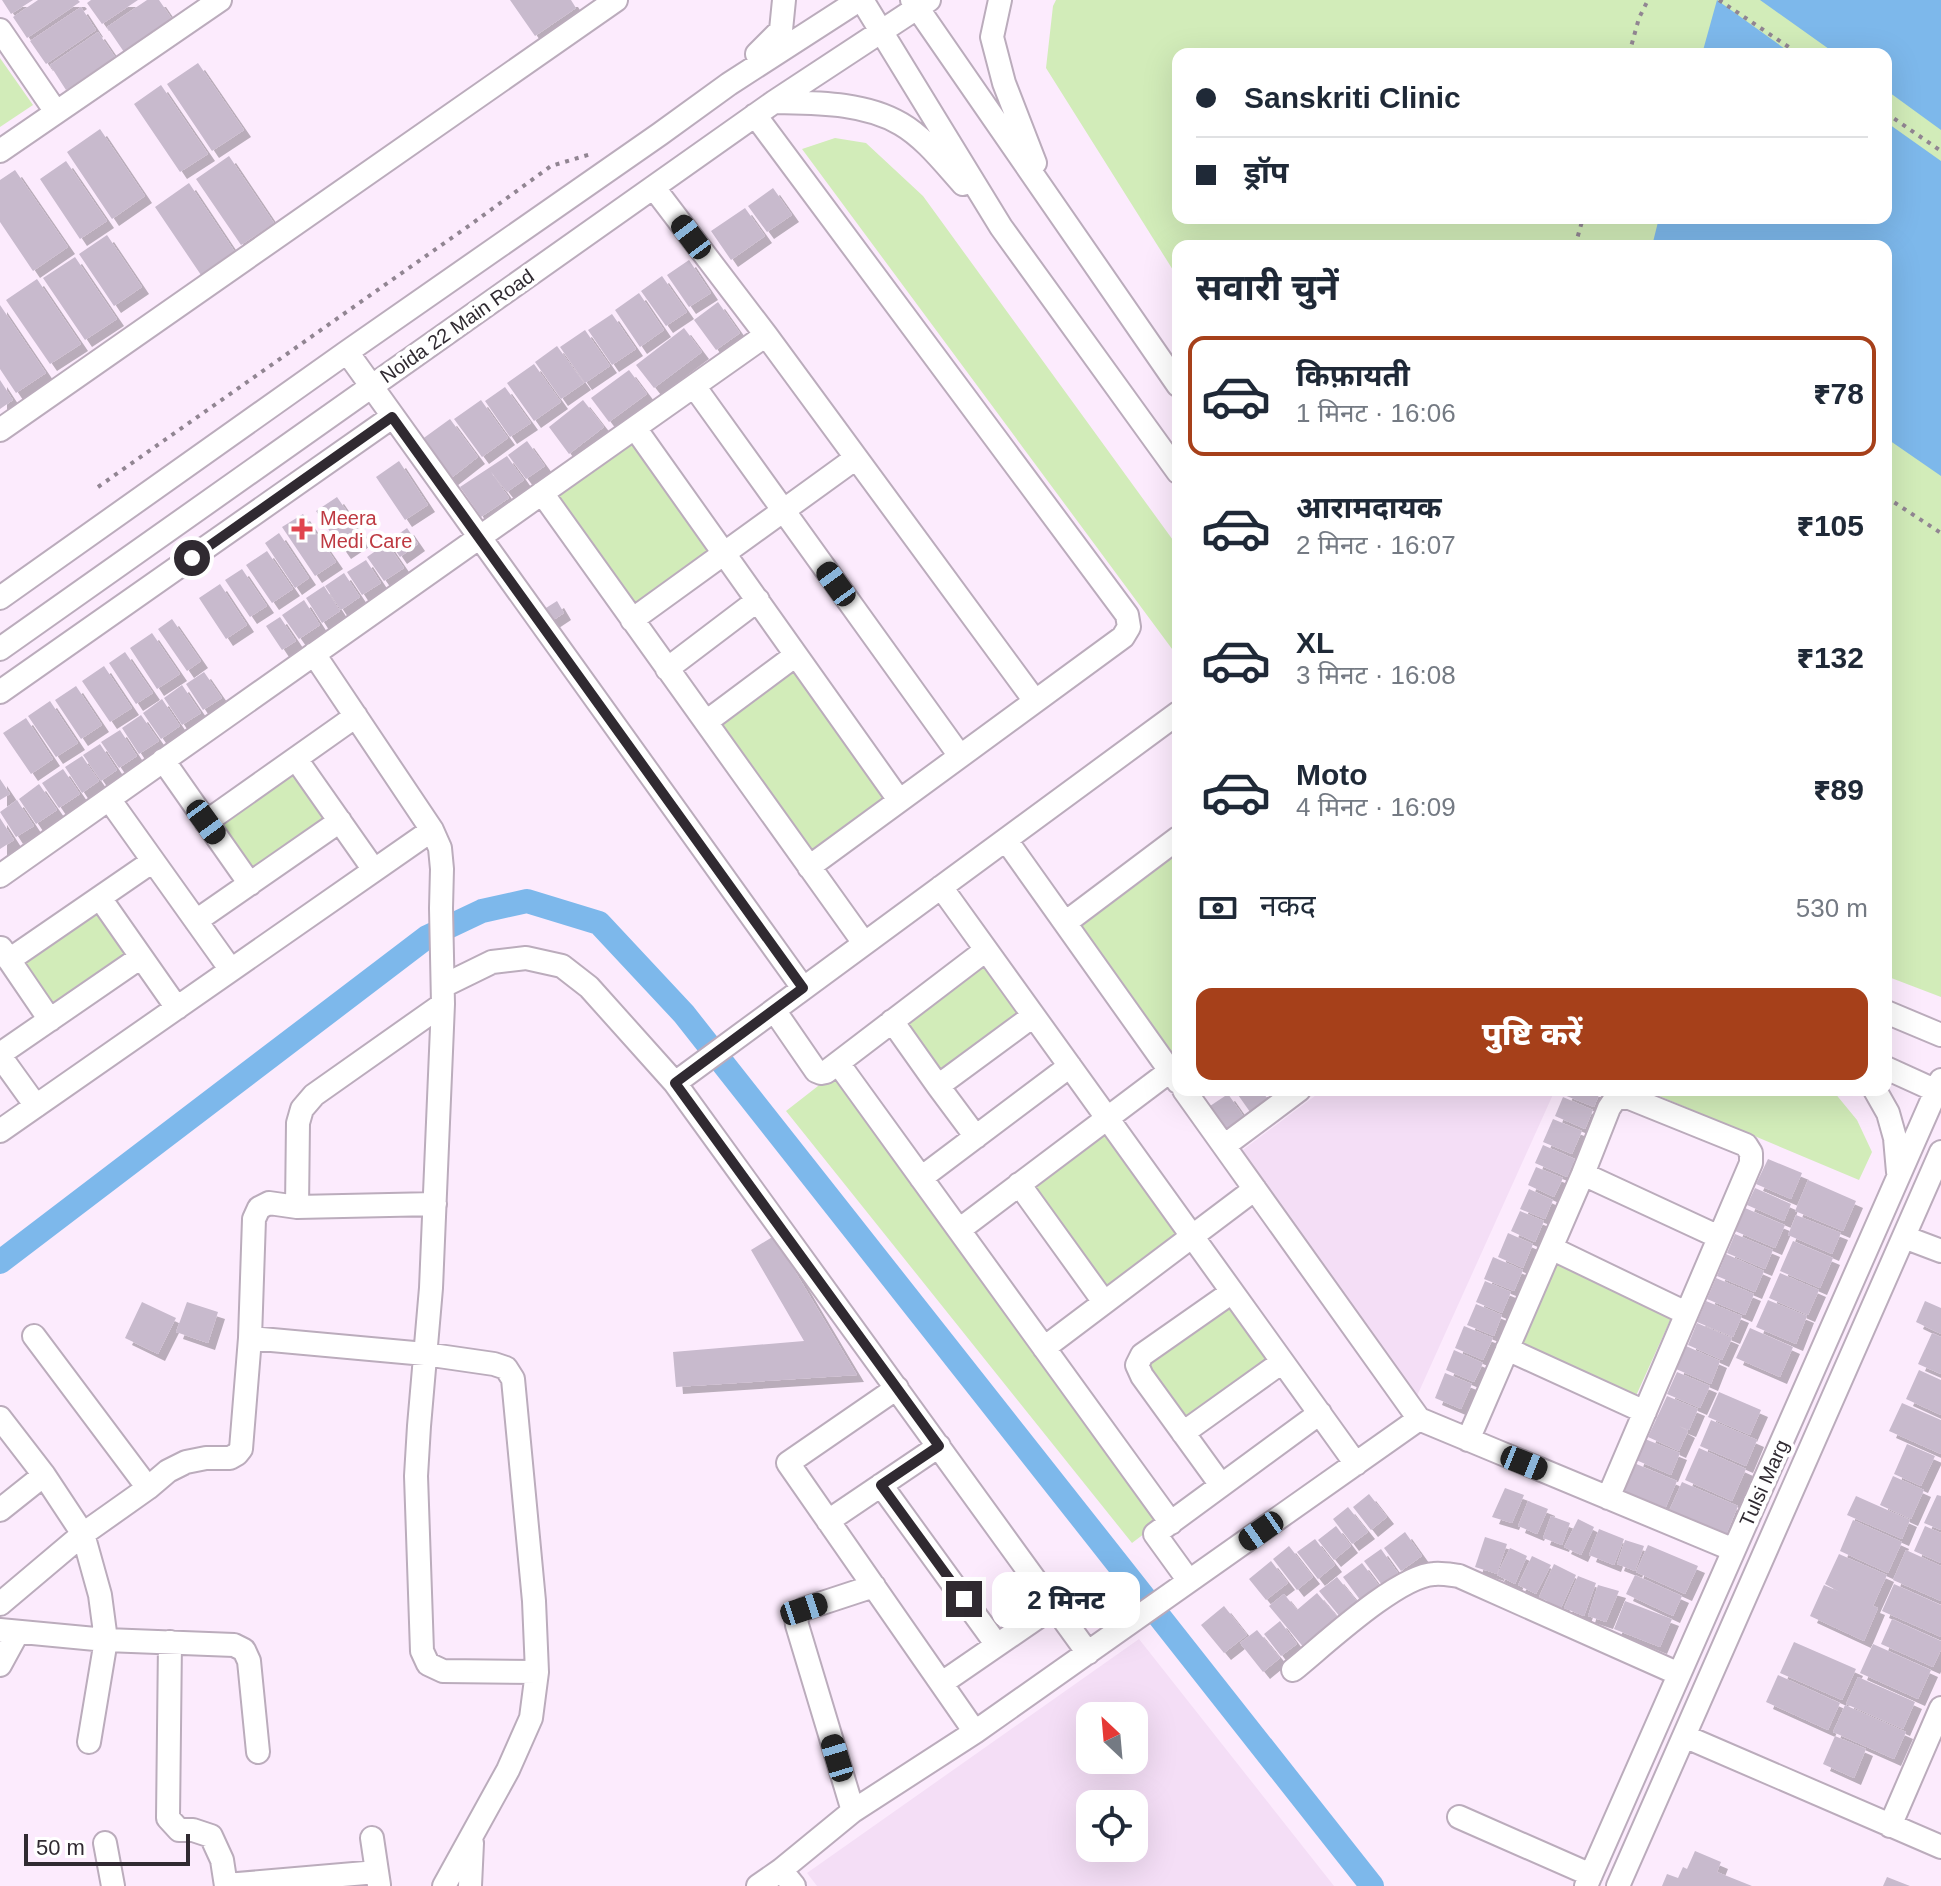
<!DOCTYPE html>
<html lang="hi">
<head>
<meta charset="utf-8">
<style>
	body { margin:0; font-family:Helvetica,"Noto Sans Devanagari",sans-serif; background:#f6f6f7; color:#1f2937; height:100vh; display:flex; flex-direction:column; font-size:30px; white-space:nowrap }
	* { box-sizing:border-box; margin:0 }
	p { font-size:26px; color:#747a83 }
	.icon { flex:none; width:44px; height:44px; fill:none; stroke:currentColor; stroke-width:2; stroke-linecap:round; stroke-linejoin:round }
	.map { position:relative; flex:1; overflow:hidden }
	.panel { position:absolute; left:1172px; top:240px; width:720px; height:856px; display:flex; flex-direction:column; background:#fff; border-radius:16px; box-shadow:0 8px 32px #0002 }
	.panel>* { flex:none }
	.hud { position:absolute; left:1172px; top:48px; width:720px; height:176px; border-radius:16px; box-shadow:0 8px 32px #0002; display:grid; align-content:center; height:176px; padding:0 24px; background:#fff }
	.needle { width:52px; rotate:334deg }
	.fabs { position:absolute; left:1076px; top:1702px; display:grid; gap:16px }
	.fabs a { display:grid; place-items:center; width:72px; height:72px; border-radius:16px; background:#fff; box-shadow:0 8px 32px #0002; font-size:40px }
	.scale { position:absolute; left:24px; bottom:20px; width:166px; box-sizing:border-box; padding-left:8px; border:4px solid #302a31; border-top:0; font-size:22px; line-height:28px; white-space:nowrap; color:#302a31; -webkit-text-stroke:6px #fff; paint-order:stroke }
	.end { position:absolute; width:36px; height:36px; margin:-18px; border:10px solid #302a31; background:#fff; box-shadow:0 0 0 4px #fff }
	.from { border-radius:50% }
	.bubble { position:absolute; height:56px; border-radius:16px; background:#fff; box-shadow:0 8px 32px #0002; font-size:26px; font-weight:800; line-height:56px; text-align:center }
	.car { position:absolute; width:24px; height:48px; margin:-24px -12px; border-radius:10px; box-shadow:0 0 6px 2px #0007; background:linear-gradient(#222 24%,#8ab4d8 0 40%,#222 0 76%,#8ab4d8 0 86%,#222 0) }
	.hud b { display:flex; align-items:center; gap:28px; height:76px; font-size:30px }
	.hud b+b { border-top:2px solid #e0e1e3 }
	.hud i { width:20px; height:20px; background:#1f2937 }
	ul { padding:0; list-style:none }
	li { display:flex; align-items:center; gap:24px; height:120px; margin:0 16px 12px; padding:0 8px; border:4px solid transparent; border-radius:16px }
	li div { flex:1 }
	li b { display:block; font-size:30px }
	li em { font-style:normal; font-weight:800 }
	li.active { border-color:#a6401a }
	li>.icon { width:72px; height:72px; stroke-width:1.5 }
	h2 { padding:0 24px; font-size:36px; line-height:96px }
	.pay { display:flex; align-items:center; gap:20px; height:88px; padding:0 24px; font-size:30px }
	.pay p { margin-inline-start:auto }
	.primary-button { display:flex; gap:16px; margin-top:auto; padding:16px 24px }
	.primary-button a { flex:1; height:92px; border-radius:16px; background:#a6401a; color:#fff; font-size:32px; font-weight:800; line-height:92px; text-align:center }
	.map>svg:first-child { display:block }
	.built { fill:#f4def6; fill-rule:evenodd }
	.green { fill:#d2ecb9; fill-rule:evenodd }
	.water { fill:#7db8eb }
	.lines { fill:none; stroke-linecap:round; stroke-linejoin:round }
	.canal { stroke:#7db8eb; stroke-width:24 }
	.building { fill:#c8bacd; filter:url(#shadow) }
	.minor-casing { stroke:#bbacbc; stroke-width:26 }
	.path { stroke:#918592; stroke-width:4; stroke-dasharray:4 6; stroke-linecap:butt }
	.minor { stroke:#fff; stroke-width:22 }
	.route { stroke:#302a31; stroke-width:10 }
	.health-dot { fill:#e0444e; stroke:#fff; stroke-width:3 }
	.labels { text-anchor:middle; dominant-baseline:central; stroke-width:8; stroke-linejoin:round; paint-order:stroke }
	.street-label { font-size:20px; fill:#302a31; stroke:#fff }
	.health-label { font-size:20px; fill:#be3a42; stroke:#fff; text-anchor:start }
</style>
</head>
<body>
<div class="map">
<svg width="1941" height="1886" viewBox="0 0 1941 1886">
	<defs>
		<filter id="shadow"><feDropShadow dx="7" dy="7" stdDeviation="0" flood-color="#0004"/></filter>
	</defs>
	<rect width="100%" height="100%" fill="#fcebfd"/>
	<path class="built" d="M1323 1090H1555L1417 1396 1240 1152Z
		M1139 1639 1334 1886H817L807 1873ZM1090 1716H1134V1760H1090ZM1090 1804H1134V1848H1090Z"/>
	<path class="green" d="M1056 0H1941V997L1886 976V246H1178V278L1046 68 1053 6ZM1178 54H1886V218H1178Z
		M0 58 33 105 0 127Z
		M835 138 866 143 923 196 1178 547V657L802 149Z
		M635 439 714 548 632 607 553 498Z
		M793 665 888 795 808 853 713 724Z
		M294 765 333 820 251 877 213 822Z
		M1178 847V1055L1172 1060 1073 924Z
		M98 902 135 956 52 1014 15 961Z
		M986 957 1028 1014 939 1080 897 1022Z
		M836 1072 1161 1521 1132 1543 786 1111Z
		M1645 1090H1830L1834 1092 1857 1120 1872 1152 1859 1180Z
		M1106 1125 1187 1235 1106 1295 1025 1185Z
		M1555 1261 1673 1314 1635 1398 1516 1344Z
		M1232 1299 1276 1360 1185 1426 1140 1366Z"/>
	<path class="water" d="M1717 0 1792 54H1702Z
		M1760 0H1941V130L1886 90V54H1836Z
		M1886 122 1941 161V476L1886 438V246H1652L1659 218H1886Z"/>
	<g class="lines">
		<path class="canal" d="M0 1262 427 937 482 911 527 901 599 923 684 1014 1372 1886"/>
	</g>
	<path class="building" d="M2 0H33L11 14Z
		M38 0H78L80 2 27 38 13 17Z
		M91 0H138L102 24 87 3Z
		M147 0H159L172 19 124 52 107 27Z
		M510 0H571L576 8 535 36Z
		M81 7 96 30 46 64 30 41Z
		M98 32 115 57 66 90 50 65Z
		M198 63 244 130 212 151 167 84Z
		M161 85 208 154 180 172 134 104Z
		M100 129 145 196 112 219 67 152Z
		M229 156 274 223 241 245 196 179Z
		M66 161 107 221 80 239 40 179Z
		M15 170 68 247 33 271 0 222V180Z
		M189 183 235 252 201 275 155 207Z
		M773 188 792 215 767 232 748 206Z
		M745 208 765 236 731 260 711 231Z
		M107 235 142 287 114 306 79 254Z
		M75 257 117 319 85 340 43 278Z
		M689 260 711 293 689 307 667 275Z
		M662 276 687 312 666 326 641 291Z
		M37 279 81 344 50 364 6 300Z
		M639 293 664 330 640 347 615 310Z
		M718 302 740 333 716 350 694 320Z
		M0 305 46 373 16 393 0 369Z
		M612 314 636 349 612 365 588 330Z
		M684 328 702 352 654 388 636 365Z
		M585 330 610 366 585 383 560 347Z
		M557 346 584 383 561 399 535 362Z
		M534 364 561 402 534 421 507 383Z
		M629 370 647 394 609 422 591 398Z
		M0 380 13 400 0 409Z
		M505 387 531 423 510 437 485 401Z
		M481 400 508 438 482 457 454 419Z
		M583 400 604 427 569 454 549 427Z
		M450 419 478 457 450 479 421 440Z
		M527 441 545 466 526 479 508 455Z
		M507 456 524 480 507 492 491 472 509 498 481 517 460 487Z
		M399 461 428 505 405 520 376 477Z
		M337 497 365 538 344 552 316 511Z
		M303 514 336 562 315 576 282 527Z
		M407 528 418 544 400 557 389 541Z
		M279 533 309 578 295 588 265 543Z
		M387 543 404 568 384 581 367 557Z
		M267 551 293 589 272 603 246 565Z
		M366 560 381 583 362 595 347 572Z
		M242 569 267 606 250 617 225 580Z
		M344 573 360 597 341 610 325 586Z
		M220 584 247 625 226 639 199 598Z
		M324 586 340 611 322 623 306 598Z
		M304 600 320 625 299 639 282 615Z
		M557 601 564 613 546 625 538 613Z
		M280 617 296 641 282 650 266 626Z
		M172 619 201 661 187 671 158 629Z
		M152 633 180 674 157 689 130 648Z
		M125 652 153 693 136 704 109 663Z
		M104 666 132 708 110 722 82 681Z
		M204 672 222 698 203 710 186 684Z
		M182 685 201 713 182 725 164 698Z
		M76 686 102 725 81 739 55 700Z
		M162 699 180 726 161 739 143 713Z
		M50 701 78 743 56 757 28 716Z
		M141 715 159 741 139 754 122 728Z
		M26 718 53 759 31 774 3 733Z
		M120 730 137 756 119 768 101 742Z
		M100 744 117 770 101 781 83 755Z
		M82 756 99 781 82 793 65 767Z
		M63 769 80 794 59 808 42 783Z
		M0 779 10 794 0 800Z
		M39 784 57 810 36 824 19 799Z
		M17 800 34 826 16 837 0 812Z
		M0 818 14 840 0 849Z
		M1239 1090H1261L1273 1106 1255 1119 1236 1092Z
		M1566 1090H1601L1594 1107 1564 1095Z
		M1228 1094 1247 1121 1229 1134 1210 1106Z
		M1563 1097 1593 1110 1585 1129 1555 1116Z
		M1553 1119 1582 1131 1572 1154 1543 1142Z
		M1543 1145 1575 1159 1567 1177 1535 1163Z
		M1768 1159 1802 1173 1791 1199 1756 1184Z
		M1536 1167 1563 1178 1554 1197 1528 1185Z
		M1808 1180 1856 1201 1843 1231 1795 1211Z
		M1755 1188 1791 1204 1784 1221 1747 1205Z
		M1529 1189 1553 1200 1545 1219 1520 1209Z
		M1745 1208 1785 1225 1775 1248 1735 1231Z
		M1520 1211 1544 1221 1535 1242 1511 1231Z
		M1796 1215 1841 1233 1832 1254 1788 1235Z
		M1508 1233 1533 1244 1523 1268 1498 1257Z
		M1735 1234 1773 1250 1765 1269 1727 1253Z
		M774 1236 857 1375 676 1387 673 1352 804 1341 751 1250Z
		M1793 1241 1833 1258 1820 1288 1780 1271Z
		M1726 1254 1764 1271 1755 1292 1717 1276Z
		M1493 1257 1523 1270 1514 1291 1484 1279Z
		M1780 1273 1819 1290 1808 1315 1769 1298Z
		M1716 1278 1754 1294 1745 1315 1707 1299Z
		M1485 1281 1511 1292 1502 1313 1476 1302Z
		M1768 1300 1807 1316 1796 1344 1756 1327Z
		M1706 1301 1742 1316 1733 1337 1697 1322Z
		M1925 1301 1941 1308V1334L1916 1322Z
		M142 1302 176 1318 158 1354 125 1338Z
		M187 1302 218 1312 208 1343 176 1332Z
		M1476 1304 1502 1315 1494 1336 1467 1325Z
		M1697 1323 1732 1338 1722 1360 1688 1345Z
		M1464 1326 1493 1338 1483 1360 1455 1348Z
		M1750 1328 1793 1347 1780 1377 1736 1358Z
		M1932 1333 1941 1337V1374L1918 1364Z
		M1686 1346 1720 1361 1711 1384 1676 1369Z
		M1454 1350 1483 1363 1474 1382 1446 1370Z
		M1919 1370 1941 1380V1415L1906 1399Z
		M1677 1372 1710 1386 1700 1408 1667 1394Z
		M1445 1373 1472 1384 1461 1409 1435 1398Z
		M1719 1392 1761 1410 1750 1435 1708 1417Z
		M1667 1396 1698 1409 1689 1430 1679 1426 1688 1431 1679 1451 1648 1437Z
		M1902 1403 1941 1420V1454L1889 1431Z
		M1711 1420 1757 1440 1746 1466 1700 1446Z
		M1645 1439 1680 1453 1671 1475 1636 1460Z
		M1907 1444 1935 1456 1921 1486 1894 1474Z
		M1699 1448 1746 1469 1732 1501 1685 1480Z
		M1634 1463 1677 1481 1665 1509 1622 1490Z
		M1893 1476 1924 1490 1911 1519 1880 1505Z
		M1682 1482 1738 1506 1726 1535 1669 1511Z
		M1505 1488 1524 1495 1512 1523 1492 1517Z
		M1369 1494 1387 1517 1371 1530 1353 1507Z
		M1937 1495 1941 1496V1530L1924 1523Z
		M1856 1496 1910 1520 1902 1539 1847 1515Z
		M1528 1501 1548 1509 1537 1534 1518 1526Z
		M1348 1507 1368 1532 1352 1544 1333 1519Z
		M1551 1516 1570 1523 1562 1545 1543 1538Z
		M1578 1519 1594 1527 1581 1555 1564 1547Z
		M1853 1520 1902 1542 1888 1573 1840 1551Z
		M1336 1526 1351 1546 1334 1560 1318 1540Z
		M1925 1526 1941 1533V1563L1914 1551Z
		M1599 1529 1624 1539 1614 1565 1589 1555Z
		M1405 1532 1422 1556 1401 1571 1384 1548Z
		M1485 1537 1507 1544 1497 1574 1475 1567Z
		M1315 1539 1335 1565 1318 1579 1297 1552Z
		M1625 1540 1644 1546 1635 1571 1617 1564Z
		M1648 1545 1698 1566 1685 1594 1636 1572Z
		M1289 1546 1313 1577 1297 1590 1273 1559Z
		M1510 1548 1527 1556 1515 1584 1497 1575Z
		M1381 1549 1398 1573 1382 1585 1364 1561Z
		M1906 1550 1941 1566V1601L1893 1580Z
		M1839 1554 1887 1575 1873 1606 1878 1608 1864 1641 1810 1616 1824 1585 1840 1592 1825 1584Z
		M1532 1556 1551 1565 1536 1594 1518 1585Z
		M1271 1561 1288 1583 1266 1600 1249 1579Z
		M1362 1563 1380 1587 1361 1601 1343 1577Z
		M1554 1564 1576 1575 1561 1608 1539 1597Z
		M1635 1575 1682 1596 1673 1616 1626 1594Z
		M1578 1576 1596 1583 1584 1616 1564 1608Z
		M1337 1577 1359 1604 1341 1618 1319 1591Z
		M1894 1584 1941 1605V1637L1882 1611Z
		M1598 1585 1619 1591 1606 1622 1588 1616Z
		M1317 1593 1340 1620 1305 1649 1269 1606 1284 1594 1297 1610Z
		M1625 1601 1672 1619 1660 1647 1614 1629Z
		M1224 1606 1247 1635 1224 1653 1201 1625Z
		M1892 1619 1941 1641V1650L1933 1667 1881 1644Z
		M1280 1621 1297 1644 1281 1656 1264 1634Z
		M1257 1630 1280 1658 1263 1672 1240 1643Z
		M1794 1642 1856 1669 1842 1700 1780 1673Z
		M1873 1644 1931 1670 1918 1699 1860 1673Z
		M1778 1675 1840 1703 1828 1730 1766 1702Z
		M1858 1677 1915 1702 1903 1729 1846 1704Z
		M1845 1705 1906 1732 1894 1759 1833 1732Z
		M1835 1736 1866 1749 1854 1778 1823 1764Z
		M1695 1851 1721 1862 1717 1872 1752 1886H1662L1667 1874 1678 1878 1683 1867 1687 1869Z
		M1887 1877 1910 1886H1883Z"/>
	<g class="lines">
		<g class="minor-casing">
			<path id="minor" d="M862 0 1001 227 1178 472
				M912 0 1178 385
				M1000 0 992 37 1004 83 1035 163
				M0 30 56 112
				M757 54 781 30 784 0
				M774 102C815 103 864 102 901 124 925 138 944 163 963 184
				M755 115 1127 615 1129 627 1123 637 809 867
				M0 151 220 0
				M654 188 766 335 1035 701
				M347 352 803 988
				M694 386 960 756
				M635 428 899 800
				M0 430 616 0
				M542 493 864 943
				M0 598 347 352 660 134 729 84 859 0
				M632 620 856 458
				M0 649 774 102 929 0
				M314 654 432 830 440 848 442 869 441 908 443 1004 431 1288 419 1426 416 1476 422 1651 428 1664 443 1671 537 1672
				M667 669 758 600
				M0 692 392 417
				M706 722 796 655
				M296 759 374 870
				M163 760 250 884
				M109 799 231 970
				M206 822 356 716
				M1006 840 1178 1082
				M0 876 766 335
				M941 887 1356 1464
				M100 898 177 1008
				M196 921 340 821
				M1065 923 1178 838
				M1 948 50 1020
				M9 960 153 861
				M443 986 492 962 526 958 562 966 589 987 675 1083 1088 1653
				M774 1010 816 1071 821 1073 826 1072 986 950
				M1886 1012 1941 1035
				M892 1021 938 1086 1033 1016
				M0 1054 141 957
				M0 1056 36 1106
				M838 1063 1171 1523
				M1886 1068 1941 1093
				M675 1083 1178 713
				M938 1086 976 1137
				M1184 1090 1419 1419 1734 1550
				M1875 1090 1888 1113 1895 1138 1898 1172
				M0 1131 432 830
				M1224 1146 1299 1090
				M1583 1174 1719 1237
				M921 1178 1070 1066
				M1019 1184 1104 1302
				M297 1207 298 1123 302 1109 314 1095 443 1004
				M959 1230 1178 1065
				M1904 1237 1941 1251
				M1551 1248 1686 1313
				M34 1336 148 1488
				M250 1338 425 1354 494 1364 506 1368 513 1379 534 1601 537 1672 531 1718 508 1770 444 1886
				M1044 1348 1255 1189
				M1507 1349 1645 1412
				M897 1388 788 1463 975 1732
				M0 1418 44 1475 83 1534 100 1595 106 1640 89 1742
				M1183 1433 1282 1362
				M1468 1440 1583 1174 1609 1108 1615 1099 1627 1097 1746 1145 1751 1153V1163L1608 1498
				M881 1485 997 1645
				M1221 1485 1142 1376 1137 1365 1142 1355 1232 1292
				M0 1510 44 1475
				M828 1521 939 1446
				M1189 1581 1155 1534 1320 1413
				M0 1604 83 1534 148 1488 168 1471 186 1462 206 1458H230L237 1454 241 1449 250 1338 254 1219 259 1208 269 1203 297 1207 435 1204
				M0 1630 106 1640 234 1645 244 1650 249 1661 258 1752
				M170 1642 168 1818 179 1830H193L211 1836 222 1860 226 1886
				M0 1665 18 1632
				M1293 1670C1324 1645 1397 1576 1434 1574 1442 1573 1451 1575 1459 1576L1679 1674
				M942 1683 1054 1606
				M1684 1736 1941 1847
				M853 1811 797 1625 796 1617 804 1609 874 1586
				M1459 1817 1591 1875
				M1890 1826 1941 1708
				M372 1838 379 1885
				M105 1843 113 1886
				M781 1870 794 1886
				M226 1885 377 1872
				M470 1886 472 1843
				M758 1886 781 1870 853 1811 975 1732 1419 1419
				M1586 1886 1941 1080
				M1618 1886 1941 1152"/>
		</g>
		<path class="path" d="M1719 0 1799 54
			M1629 54 1639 18 1648 0
			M1886 113 1941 151
			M1575 246 1583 218
			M98 487 470 225 551 166 591 154
			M1886 497 1941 533"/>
		<use href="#minor" class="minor"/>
	</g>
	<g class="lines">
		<path class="route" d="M192 558 392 417 803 988 675 1083 939 1446 881 1485 964 1599"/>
	</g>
	<path class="health-dot" d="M298 517h8v8h8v8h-8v8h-8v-8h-8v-8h8z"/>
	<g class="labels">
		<g class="street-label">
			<text transform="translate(457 326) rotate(-35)">Noida 22 Main Road</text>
			<text transform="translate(1764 1483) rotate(-66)">Tulsi Marg</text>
		</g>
		<g class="health-label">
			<text x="320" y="518">Meera<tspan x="320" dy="23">Medi Care</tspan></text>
		</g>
	</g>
</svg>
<div class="fabs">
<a><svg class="needle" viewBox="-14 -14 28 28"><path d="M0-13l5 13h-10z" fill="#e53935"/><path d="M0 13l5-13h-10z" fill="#747a83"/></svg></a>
<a><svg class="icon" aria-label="locate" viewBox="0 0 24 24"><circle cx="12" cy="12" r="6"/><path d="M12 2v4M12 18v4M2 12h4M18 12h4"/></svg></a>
</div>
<div class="scale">50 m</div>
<i class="end from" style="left:192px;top:558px"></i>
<i class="end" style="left:964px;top:1599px"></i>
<div class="bubble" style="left:992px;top:1572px;width:148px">2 मिनट</div>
<i class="car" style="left:691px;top:237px;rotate:323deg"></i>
<i class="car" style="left:836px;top:584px;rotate:324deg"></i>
<i class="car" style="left:206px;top:822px;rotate:144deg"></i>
<i class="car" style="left:1524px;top:1463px;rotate:112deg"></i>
<i class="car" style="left:1261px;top:1531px;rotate:235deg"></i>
<i class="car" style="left:804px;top:1609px;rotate:72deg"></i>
<i class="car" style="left:837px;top:1758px;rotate:343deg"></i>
<div class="hud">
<b><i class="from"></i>Sanskriti Clinic</b>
<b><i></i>ड्रॉप</b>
</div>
<section class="panel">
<h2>सवारी चुनें</h2>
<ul>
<li class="active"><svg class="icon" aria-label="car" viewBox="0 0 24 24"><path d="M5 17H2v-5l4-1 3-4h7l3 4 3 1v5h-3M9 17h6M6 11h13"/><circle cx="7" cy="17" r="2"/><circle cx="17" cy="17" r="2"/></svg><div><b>किफ़ायती</b><p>1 मिनट · 16:06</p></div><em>₹78</em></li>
<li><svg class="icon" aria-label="car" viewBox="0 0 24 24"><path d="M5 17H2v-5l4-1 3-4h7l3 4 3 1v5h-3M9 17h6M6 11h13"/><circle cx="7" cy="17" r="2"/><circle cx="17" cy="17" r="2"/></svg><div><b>आरामदायक</b><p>2 मिनट · 16:07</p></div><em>₹105</em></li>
<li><svg class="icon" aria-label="car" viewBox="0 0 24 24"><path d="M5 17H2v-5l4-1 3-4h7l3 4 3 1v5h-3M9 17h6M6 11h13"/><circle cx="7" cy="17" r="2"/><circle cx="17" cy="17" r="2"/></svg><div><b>XL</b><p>3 मिनट · 16:08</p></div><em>₹132</em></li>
<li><svg class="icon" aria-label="car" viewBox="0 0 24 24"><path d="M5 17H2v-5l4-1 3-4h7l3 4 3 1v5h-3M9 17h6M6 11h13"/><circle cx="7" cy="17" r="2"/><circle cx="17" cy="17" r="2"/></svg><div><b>Moto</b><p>4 मिनट · 16:09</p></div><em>₹89</em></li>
</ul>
<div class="pay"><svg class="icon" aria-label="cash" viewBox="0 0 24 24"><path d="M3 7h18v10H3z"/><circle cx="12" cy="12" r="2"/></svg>नकद<p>530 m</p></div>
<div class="primary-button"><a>पुष्टि करें</a></div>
</section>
</div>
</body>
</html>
